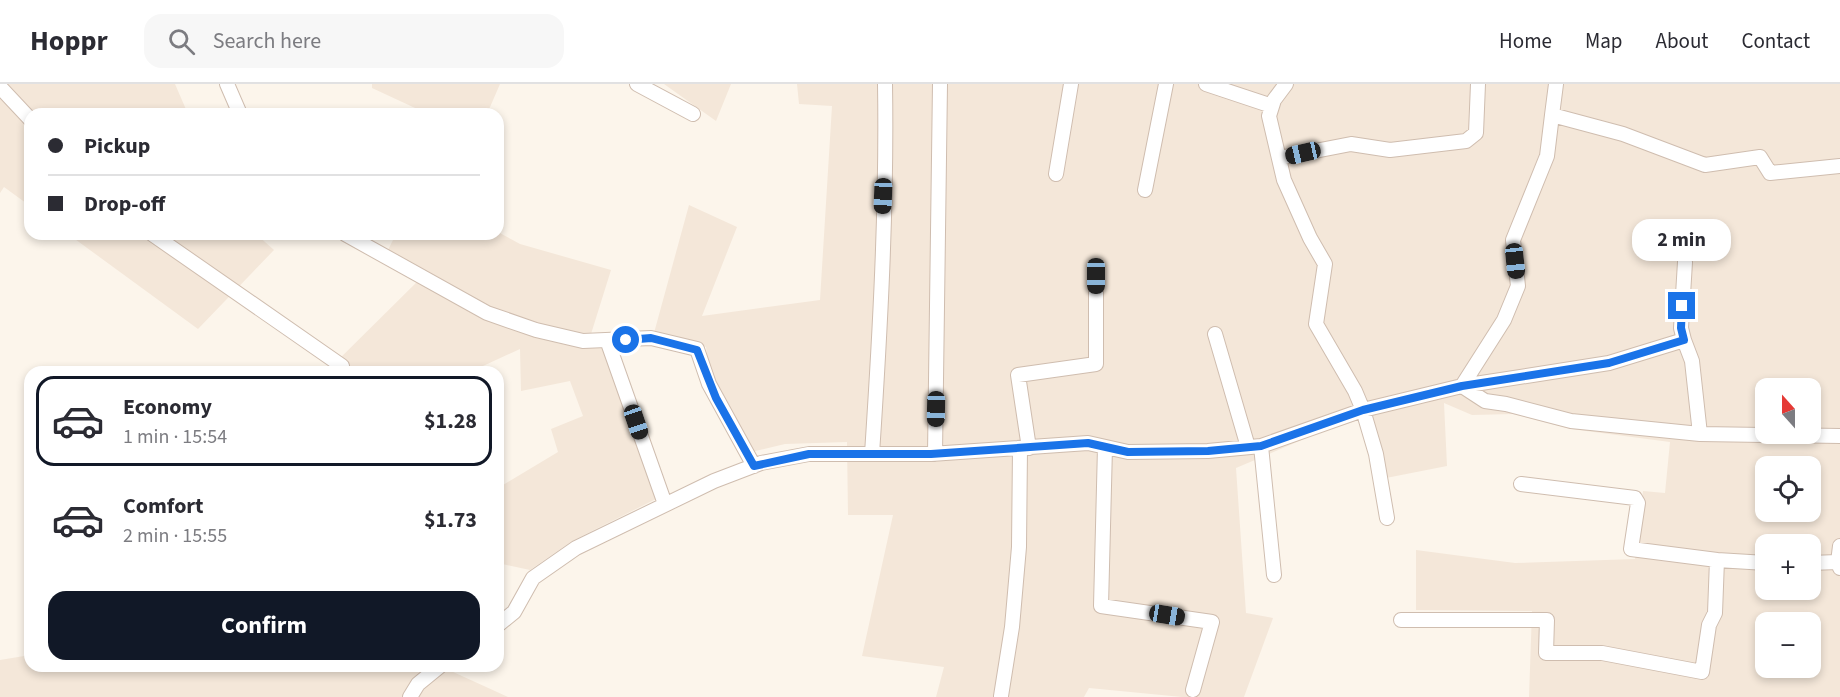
<!DOCTYPE html>
<html lang="en">
<head>
<meta charset="utf-8">
<style>
	body { margin:0; font-family:"Source Sans 3",sans-serif; background:#f7f7f7; color:#2b2b33; height:100vh; display:flex; flex-direction:column; font-size:22px; white-space:nowrap }
	* { box-sizing:border-box; margin:0 }
	p { font-size:20px; color:#7c7c81 }
	.icon { flex:none; width:33px; height:33px; fill:none; stroke:currentColor; stroke-width:2; stroke-linecap:round; stroke-linejoin:round }
	.map { position:relative; flex:1; overflow:hidden }
	.drawer { position:absolute; left:24px; top:282px; width:480px; height:306px; display:flex; flex-direction:column; background:#fff; border-radius:18px; box-shadow:0 3px 9px #0003 }
	.drawer>* { flex:none }
	.guide { position:absolute; left:24px; top:24px; width:480px; height:132px; border-radius:18px; box-shadow:0 3px 9px #0003; display:grid; align-content:center; height:132px; padding:0 24px; background:#fff }
	.needle { width:39px; rotate:339deg }
	.fabs { position:absolute; left:1755px; top:294px; display:grid; gap:12px }
	.fabs a { display:grid; place-items:center; width:66px; height:66px; border-radius:12px; background:#fff; box-shadow:0 3px 9px #0003; font-size:30px }
	.end { position:absolute; width:27px; height:27px; margin:-14px; border:8px solid #1a73e8; background:#fff; box-shadow:0 0 0 3px #fff }
	.from { border-radius:50% }
	.bubble { position:absolute; height:42px; border-radius:18px; background:#fff; box-shadow:0 3px 9px #0003; font-size:20px; font-weight:700; line-height:42px; text-align:center }
	.car { position:absolute; width:18px; height:36px; margin:-18px -9px; border-radius:8px; box-shadow:0 0 4px 2px #0007; background:linear-gradient(#222 24%,#8ab4d8 0 40%,#222 0 76%,#8ab4d8 0 86%,#222 0) }
	.guide b { display:flex; align-items:center; gap:21px; height:57px; font-size:22px }
	.guide b+b { border-top:2px solid #e1e1e2 }
	.guide i { width:15px; height:15px; background:#2b2b33 }
	ul { padding:10px 0 0; list-style:none }
	li { display:flex; align-items:center; gap:18px; height:90px; margin:0 12px 9px; padding:0 12px; border:3px solid transparent; border-radius:18px }
	li div { flex:1 }
	li b { display:block; font-size:22px }
	li em { font-style:normal; font-weight:700 }
	li.selected { border-color:#111827 }
	li>.icon { width:54px; height:54px; stroke-width:1.5 }
	.button { display:flex; gap:12px; margin-top:auto; padding:12px 24px }
	.button a { flex:1; height:69px; border-radius:18px; background:#111827; color:#fff; font-size:24px; font-weight:700; line-height:69px; text-align:center }
	header { display:flex; align-items:center; gap:36px; box-sizing:border-box; height:84px; padding:0 30px; background:#fff; border-bottom:2px solid #e1e1e2 }
	header strong { font-size:28px }
	nav { display:flex; gap:33px; margin-inline-start:auto; font-size:21px }
	.search { width:420px; height:54px; background:#f7f7f7; display:flex; align-items:center; gap:15px; box-sizing:border-box; padding:0 21px; border-radius:18px; color:#7c7c81; font-size:22px }
	.map>svg:first-child { display:block }
	.residential { fill:#f4e7d9; fill-rule:evenodd }
	.lines { fill:none; stroke-linecap:round; stroke-linejoin:round }
	.minor-casing { stroke:#cfbdaf; stroke-width:16 }
	.minor { stroke:#fff; stroke-width:14 }
	.route { stroke:#1a73e8; stroke-width:8 }
</style>
</head>
<body>
<header>
<strong>Hoppr</strong>
<div class="search"><svg class="icon" aria-label="search" viewBox="0 0 24 24"><circle cx="10" cy="10" r="6"/><path d="M15 15l6 6"/></svg>Search here</div>
<nav><a>Home</a><a>Map</a><a>About</a><a>Contact</a></nav>
</header>
<div class="map">
<svg width="1840" height="613" viewBox="0 0 1840 613">
	<rect width="100%" height="100%" fill="#fcf5eb"/>
	<path class="residential" d="M0 0H175L188 30H30V122L4 103 0 109Z
		M372 0H500L487 30H428L372 4Z
		M664 0H731L716 37Z
		M797 0H1840V613H1529L1532 527 1416 526V466L1515 479 1635 475 1643 407 1665 409 1670 358 1571 345 1513 330 1472 331 1444 319 1447 382 1386 394 1371 332 1318 349 1236 384 1246 529 1273 534 1244 613H1182L1089 604 1084 613H936L944 583 862 572 893 431H848L847 358 785 360 751 368 709 289 706 263 654 249 689 121 737 143 702 232 820 216 832 22 799 20ZM1766 304H1810V350H1766ZM1766 382H1810V428H1766ZM1766 460H1810V506H1766ZM1766 538H1810V584H1766Z
		M498 148 520 160 611 186 591 250 613 255 668 409 572 457 530 486 498 479V404L558 368 551 345 583 332 570 297 521 307 520 265 470 288H326L427 188 382 178 396 150H498Z
		M68 150H256L274 166 198 245Z
		M30 571V582H448L451 587 508 613H0V576Z"/>
	<g class="lines">
		<g class="minor-casing">
			<path id="minor" d="M227 0 240 30
				M637 0 693 30
				M1206 0 1272 22
				M0 3 30 35
				M1552 31 1556 0
				M1279 74 1351 60 1390 66 1466 57 1476 49 1478 0
				M1840 82 1770 89 1760 73 1705 81 1623 50 1552 31 1547 72 1513 156 1518 202 1504 236 1462 302 1485 317 1506 320 1571 337 1700 350 1840 352
				M1056 90 1071 0
				M1145 106 1166 0
				M152 150 342 282
				M345 150 487 229 536 246 583 257 651 254 697 265 709 300 754 382
				M1215 250 1248 363
				M607 256 665 420
				M1684 256 1681 244 1685 178
				M1261 362 1274 491
				M1105 363 1101 522 1212 538 1193 606
				M1029 364 1018 291 1096 280V192
				M872 370C880 249 887 122 885 0
				M935 370 940 0
				M1521 400 1635 414 1638 419 1631 465 1717 476
				M1387 434 1376 370 1363 326 1462 302 1609 279 1684 256 1692 277 1700 350
				M1838 478 1840 462
				M1810 479 1838 478 1840 484
				M1401 536H1547L1546 569H1602L1702 588 1709 541 1715 529 1717 476 1766 479
				M498 541 514 528 533 494 576 464 714 397 761 379 809 370H931L1088 359 1128 368 1208 367 1261 362 1363 326 1355 307 1316 240 1325 180 1310 154 1284 96 1269 32 1274 16 1286 0
				M1001 612 1012 543 1019 463 1020 365
				M410 613 418 600 440 582"/>
		</g>
		<use href="#minor" class="minor"/>
	</g>
	<g class="lines">
		<path class="route" d="M626 256 651 254 697 266 716 314 754 382 809 370H931L1088 359 1128 368 1208 367 1261 362 1363 326 1462 302 1609 279 1684 256 1681 244 1682 222"/>
	</g>
</svg>
<div class="fabs">
<a><svg class="needle" viewBox="-14 -14 28 28"><path d="M0-13l5 13h-10z" fill="#e53935"/><path d="M0 13l5-13h-10z" fill="#7c7c81"/></svg></a>
<a><svg class="icon" aria-label="locate" viewBox="0 0 24 24"><circle cx="12" cy="12" r="6"/><path d="M12 2v4M12 18v4M2 12h4M18 12h4"/></svg></a>
<a>+</a>
<a>−</a>
</div>
<i class="end from" style="left:626px;top:256px"></i>
<i class="end" style="left:1682px;top:222px"></i>
<div class="bubble" style="left:1632px;top:135px;width:99px">2 min</div>
<i class="car" style="left:1303px;top:69px;rotate:257deg"></i>
<i class="car" style="left:883px;top:112px;rotate:182deg"></i>
<i class="car" style="left:1515px;top:177px;rotate:174deg"></i>
<i class="car" style="left:1096px;top:192px;rotate:180deg"></i>
<i class="car" style="left:936px;top:325px;rotate:181deg"></i>
<i class="car" style="left:636px;top:338px;rotate:161deg"></i>
<i class="car" style="left:1167px;top:531px;rotate:99deg"></i>
<div class="guide">
<b><i class="from"></i>Pickup</b>
<b><i></i>Drop-off</b>
</div>
<section class="drawer">
<ul>
<li class="selected"><svg class="icon" aria-label="car" viewBox="0 0 24 24"><path d="M5 17H2v-5l4-1 3-4h7l3 4 3 1v5h-3M9 17h6M6 11h13"/><circle cx="7" cy="17" r="2"/><circle cx="17" cy="17" r="2"/></svg><div><b>Economy</b><p>1 min · 15:54</p></div><em>$1.28</em></li>
<li><svg class="icon" aria-label="car" viewBox="0 0 24 24"><path d="M5 17H2v-5l4-1 3-4h7l3 4 3 1v5h-3M9 17h6M6 11h13"/><circle cx="7" cy="17" r="2"/><circle cx="17" cy="17" r="2"/></svg><div><b>Comfort</b><p>2 min · 15:55</p></div><em>$1.73</em></li>
</ul>
<div class="button"><a>Confirm</a></div>
</section>
</div>
</body>
</html>
